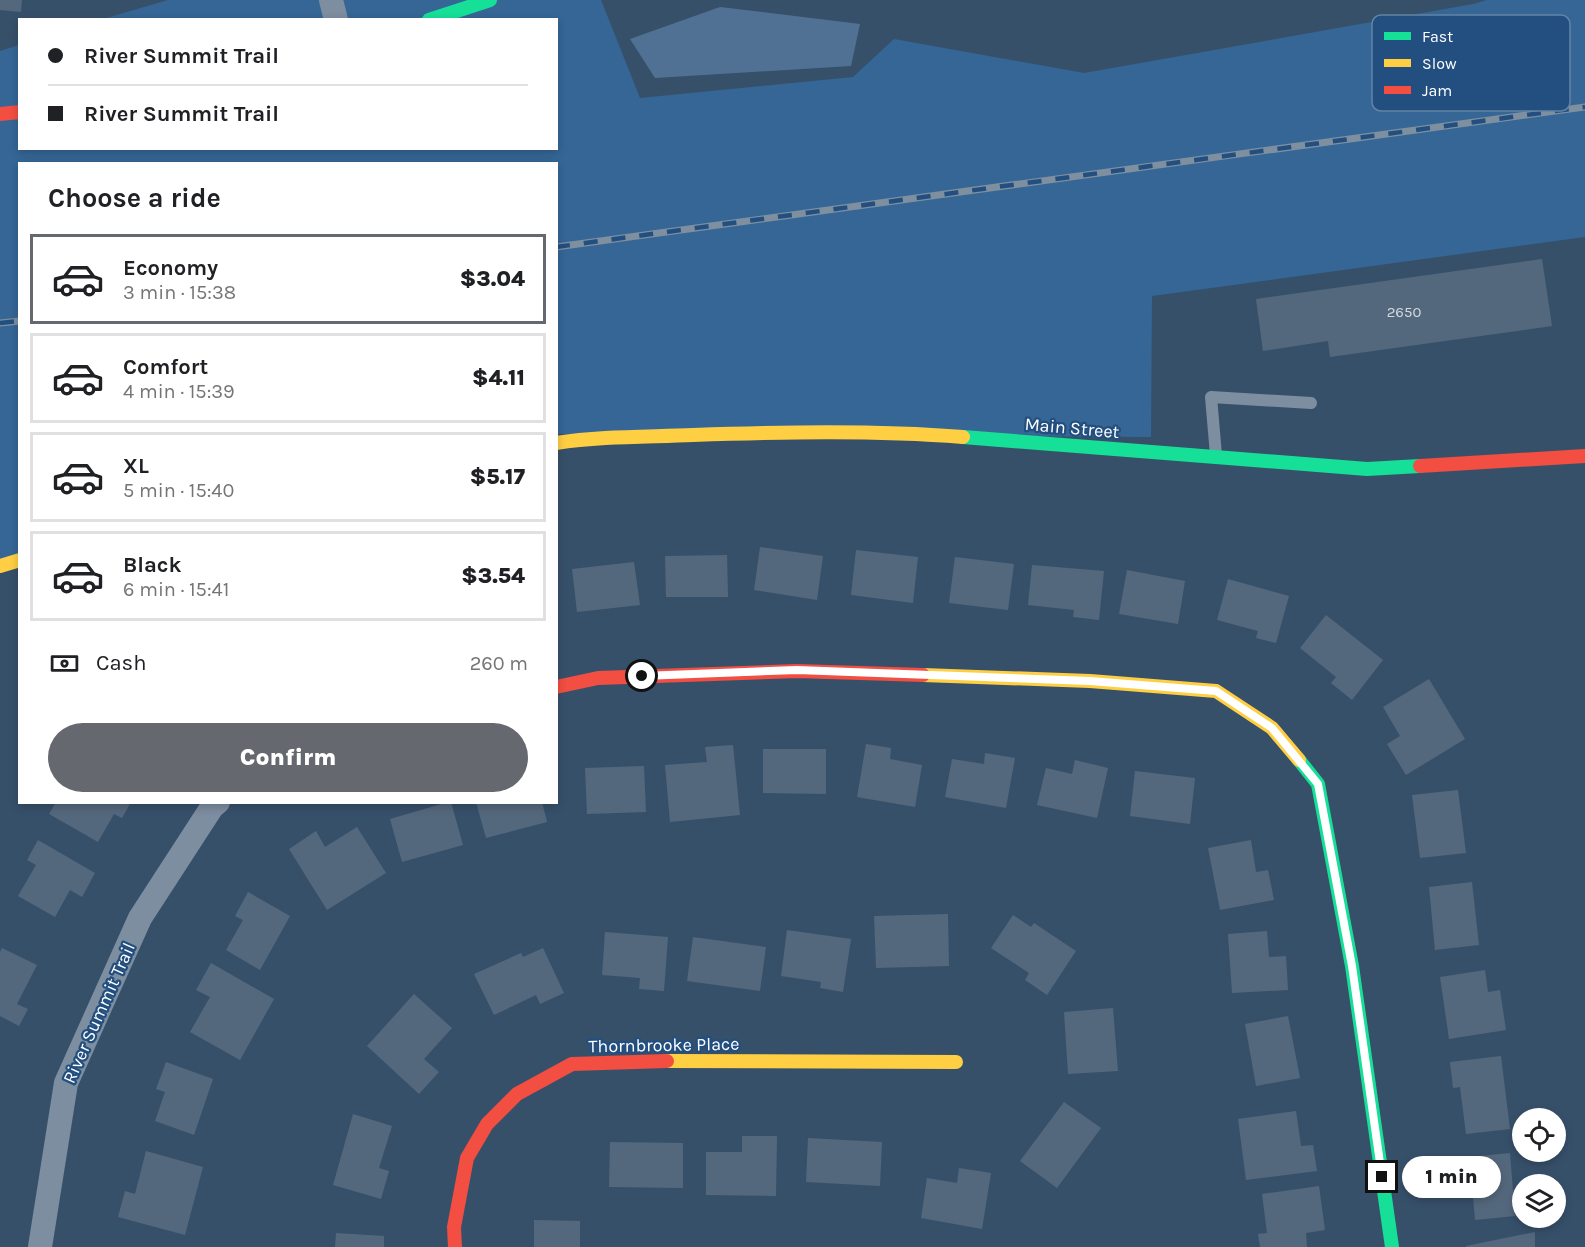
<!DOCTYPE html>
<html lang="en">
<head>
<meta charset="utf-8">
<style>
	body { margin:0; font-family:Karla,sans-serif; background:#f2f2f2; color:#202124; height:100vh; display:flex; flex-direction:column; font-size:22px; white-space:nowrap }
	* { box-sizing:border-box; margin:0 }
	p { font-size:20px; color:#757577 }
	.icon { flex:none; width:33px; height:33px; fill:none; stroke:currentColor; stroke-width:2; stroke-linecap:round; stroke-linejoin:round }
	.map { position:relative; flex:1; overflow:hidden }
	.sheet { position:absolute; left:18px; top:162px; width:540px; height:642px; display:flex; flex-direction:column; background:#fff; border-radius:0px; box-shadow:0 3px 9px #0003 }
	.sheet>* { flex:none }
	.hud { position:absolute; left:18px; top:18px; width:540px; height:132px; border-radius:0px; box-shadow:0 3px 9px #0003; display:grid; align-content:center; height:132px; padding:0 30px; background:#fff }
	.controls { position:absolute; left:1512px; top:1108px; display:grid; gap:12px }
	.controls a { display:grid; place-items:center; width:54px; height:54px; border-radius:50%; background:#fff; box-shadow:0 3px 9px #0003; font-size:30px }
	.end { position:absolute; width:27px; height:27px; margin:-14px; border:8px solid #fff; background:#111; box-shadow:0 0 0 3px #111 }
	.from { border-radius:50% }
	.bubble { position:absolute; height:42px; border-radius:21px; background:#fff; box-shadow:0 3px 9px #0003; font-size:20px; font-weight:800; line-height:42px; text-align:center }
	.hud b { display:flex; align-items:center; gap:21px; height:57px; font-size:22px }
	.hud b+b { border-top:2px solid #e0e0e0 }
	.hud i { width:15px; height:15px; background:#202124 }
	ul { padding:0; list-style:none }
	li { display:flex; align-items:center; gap:18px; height:90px; margin:0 12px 9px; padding:0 18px; border:3px solid #e0e0e0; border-radius:0px }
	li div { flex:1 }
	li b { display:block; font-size:22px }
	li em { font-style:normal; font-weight:800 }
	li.active { border-color:#65696f }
	li>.icon { width:54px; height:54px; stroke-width:1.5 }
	h2 { padding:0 30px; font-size:27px; line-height:72px }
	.pay { display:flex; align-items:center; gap:15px; height:66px; padding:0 30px; font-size:22px }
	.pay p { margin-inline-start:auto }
	.cta { display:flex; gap:12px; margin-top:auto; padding:12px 30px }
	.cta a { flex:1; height:69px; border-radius:36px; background:#65696f; color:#fff; font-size:24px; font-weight:800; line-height:69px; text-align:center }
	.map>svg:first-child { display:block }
	.green { fill:#356696 }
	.water { fill:#517194 }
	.building { fill:#54687d }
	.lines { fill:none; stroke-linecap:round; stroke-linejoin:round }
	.lane { stroke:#7d8ea0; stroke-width:12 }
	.street { stroke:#7d8ea0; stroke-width:24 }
	.fast { stroke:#16e098; stroke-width:14 }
	.slow { stroke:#ffcf43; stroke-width:14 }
	.jam { stroke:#f24e42; stroke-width:14 }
	.rail-casing { stroke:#7e8fa0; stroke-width:7 }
	.rail { stroke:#224f7f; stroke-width:4.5; stroke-dasharray:14; stroke-linecap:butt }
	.route { stroke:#fff; stroke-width:8 }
	.labels { text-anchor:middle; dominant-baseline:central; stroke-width:4.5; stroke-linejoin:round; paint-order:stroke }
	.number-label { font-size:15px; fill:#d4d9de }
	.street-label { font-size:18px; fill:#fff; stroke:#224f7f }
	.key { fill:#224f7f; stroke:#6484a5; stroke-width:1.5 }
	.key-label { font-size:16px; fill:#fff }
</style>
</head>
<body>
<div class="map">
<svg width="1585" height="1247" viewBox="0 0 1585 1247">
	<rect width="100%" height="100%" fill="#37506a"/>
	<path class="green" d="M168 0H601L640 98 853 77 894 39 1084 73 1473 4 1487 0H1585V237L1152 296 1151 437 557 434 556 164H20V559L0 565V51L19 45 20 148H556V20L103 19Z"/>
	<path class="water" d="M720 7 860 24 851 66 655 78 630 39Z"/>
	<path class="building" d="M0 0H22L21 12 0 10Z
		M1542 259 1552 326 1330 357 1328 341 1263 351 1256 299Z
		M760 547 823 556 817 600 754 590Z
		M856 550 918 557 913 603 851 595Z
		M727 555 728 597H666L665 556Z
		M955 557 1014 564 1008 610 949 603Z
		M634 562 640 605 577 612 572 569Z
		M1032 565 1104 571 1099 620 1073 617 1074 610 1028 605Z
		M1127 570 1185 581 1178 624 1119 614Z
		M1228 579 1289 596 1276 643 1256 638 1258 631 1217 620Z
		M1326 615 1383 660 1352 700 1331 683 1336 677 1300 648Z
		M1429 679 1465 739 1406 775 1387 744 1400 736 1383 707Z
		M866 744 891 748 890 759 922 765 915 807 857 797Z
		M733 745 740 815 670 822 665 765 707 762 705 747Z
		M763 749H826V794L763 793Z
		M985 753 1015 758 1006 808 945 797 952 759 984 764Z
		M1075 760 1108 768 1097 818 1037 805 1046 768 1072 774Z
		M644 766 646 812 587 814 585 768Z
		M1135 771 1195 778 1190 824 1130 816Z
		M1458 790 1466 853 1420 858 1412 795Z
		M56 802H131L122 818 114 814 98 842 49 814Z
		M448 802H451L463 845 402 862 390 819Z
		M476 802H542L547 822 486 838Z
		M357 827 386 873 327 910 289 849 316 831 325 847Z
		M38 840 95 873 82 897 70 890 55 917 18 896 36 865 27 860Z
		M1251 840 1256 872 1268 870 1274 900 1220 910 1208 848Z
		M1472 882 1479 945 1435 950 1429 887Z
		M248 892 290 916 260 970 226 950 243 920 235 916Z
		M948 914 949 966 876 968 874 916Z
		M1013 915 1031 927 1034 923 1076 951 1047 995 1025 980 1029 973 991 948Z
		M787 930 851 939 843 992 820 988 821 982 781 976Z
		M1267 931 1269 957 1286 956 1288 990 1232 993 1228 934Z
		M605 932 668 937 664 991 639 989 640 978 602 975Z
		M693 937 766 947 760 991 687 981Z
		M2 948 37 965 17 1004 28 1009 19 1026 0 1016V952Z
		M543 948 564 993 540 1004 536 995 494 1015 474 974 521 953 523 957Z
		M211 963 274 999 240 1060 190 1032 210 997 196 990Z
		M1485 970 1488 992 1500 990 1506 1030 1449 1039 1440 977Z
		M414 994 452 1028 424 1059 439 1072 419 1094 367 1046Z
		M1113 1008 1118 1071 1068 1074 1064 1012Z
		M1288 1016 1300 1078 1256 1086 1245 1024Z
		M1501 1056 1510 1129 1466 1134 1460 1087 1453 1088 1450 1062Z
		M166 1062 213 1079 194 1135 155 1121 165 1092 156 1089Z
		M1064 1102 1101 1128 1057 1188 1020 1161Z
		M1296 1111 1301 1146 1313 1145 1317 1171 1246 1180 1238 1119Z
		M353 1114 392 1126 379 1168 389 1171 381 1199 333 1185Z
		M742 1136H777L776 1196 706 1195V1152H742Z
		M808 1138 882 1142 880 1186 806 1182Z
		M610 1142 683 1143V1188L609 1187Z
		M146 1151 203 1167 185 1235 118 1217 125 1191 135 1194Z
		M1510 1153 1515 1216 1475 1220 1472 1185 1462 1186 1460 1158Z
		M959 1168 991 1173 982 1229 921 1218 927 1178 957 1183Z
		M1319 1186 1325 1230 1306 1233 1307 1247H1260L1258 1234 1267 1233 1262 1194Z
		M534 1220 580 1221V1247H534Z
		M1535 1232V1247H1466V1246Z
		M336 1233 384 1236V1247H335Z"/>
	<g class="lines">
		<path class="lane" d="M1216 455 1211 397 1311 403"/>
		<path class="street" d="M331 0 336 20
			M40 1247 66 1083 140 918 212 807 218 802"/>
		<path class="fast" d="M429 20 490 0
			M963 437 1367 469 1420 466
			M1299 760 1318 784 1352 966 1392 1247"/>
		<path class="slow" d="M556 443C601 436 647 437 693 435 783 432 874 430 963 437
			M0 566 20 560
			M923 675 1090 681 1216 691 1272 728 1299 760
			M667 1061 956 1062"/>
		<path class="jam" d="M0 114 20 112
			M1420 466 1585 456
			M556 687 598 678 797 671 923 675
			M455 1247 454 1227 467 1158 487 1124 517 1094 572 1064 667 1061"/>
		<g class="rail-casing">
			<path id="rail" d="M556 247 1585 107
				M0 323 20 321"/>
		</g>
		<use href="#rail" class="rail"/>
	</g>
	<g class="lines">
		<path class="route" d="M642 676 797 670 1090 681 1216 691 1272 728 1318 784 1352 966 1382 1177"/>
	</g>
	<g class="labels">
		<g class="number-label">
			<text x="1404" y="312">2650</text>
		</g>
		<g class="street-label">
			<text transform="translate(1072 428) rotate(5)">Main Street</text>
			<text transform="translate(99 1013) rotate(-66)">River Summit Trail</text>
			<text transform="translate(664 1045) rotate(-1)">Thornbrooke Place</text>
		</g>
	</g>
	<rect x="1372" y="15" width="198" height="96" rx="9" class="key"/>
	<rect x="1384" y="32" width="27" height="8" fill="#16e098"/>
	<rect x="1384" y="59" width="27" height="8" fill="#ffcf43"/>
	<rect x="1384" y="86" width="27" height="8" fill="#f24e42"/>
	<g class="key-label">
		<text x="1422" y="42">Fast</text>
		<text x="1422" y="69">Slow</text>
		<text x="1422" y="96">Jam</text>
	</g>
</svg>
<div class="controls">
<a><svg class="icon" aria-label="locate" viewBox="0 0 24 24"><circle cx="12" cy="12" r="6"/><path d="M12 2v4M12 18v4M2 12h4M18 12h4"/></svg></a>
<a><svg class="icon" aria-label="layers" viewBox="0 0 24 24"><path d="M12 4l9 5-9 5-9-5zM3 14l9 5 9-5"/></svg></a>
</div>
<i class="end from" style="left:642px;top:676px"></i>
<i class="end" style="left:1382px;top:1177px"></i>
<div class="bubble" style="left:1402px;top:1156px;width:99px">1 min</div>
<div class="hud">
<b><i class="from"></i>River Summit Trail</b>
<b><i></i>River Summit Trail</b>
</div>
<section class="sheet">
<h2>Choose a ride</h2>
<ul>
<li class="active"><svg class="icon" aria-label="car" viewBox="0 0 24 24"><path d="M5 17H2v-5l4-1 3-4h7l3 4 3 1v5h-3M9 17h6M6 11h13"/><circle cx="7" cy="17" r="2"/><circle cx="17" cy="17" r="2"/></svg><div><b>Economy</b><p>3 min · 15:38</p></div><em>$3.04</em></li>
<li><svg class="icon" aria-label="car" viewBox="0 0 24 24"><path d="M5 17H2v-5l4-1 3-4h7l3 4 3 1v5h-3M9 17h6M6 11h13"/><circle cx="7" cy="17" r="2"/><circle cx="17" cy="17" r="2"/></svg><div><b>Comfort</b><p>4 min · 15:39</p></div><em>$4.11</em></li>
<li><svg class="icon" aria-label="car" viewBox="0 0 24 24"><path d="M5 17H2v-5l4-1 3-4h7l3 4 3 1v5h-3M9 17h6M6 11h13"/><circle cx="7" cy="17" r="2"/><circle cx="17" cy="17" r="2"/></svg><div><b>XL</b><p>5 min · 15:40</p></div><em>$5.17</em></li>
<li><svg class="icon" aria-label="car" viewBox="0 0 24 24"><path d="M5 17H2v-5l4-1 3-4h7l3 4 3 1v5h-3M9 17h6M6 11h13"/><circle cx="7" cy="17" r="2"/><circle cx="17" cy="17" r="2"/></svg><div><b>Black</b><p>6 min · 15:41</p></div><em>$3.54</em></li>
</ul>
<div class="pay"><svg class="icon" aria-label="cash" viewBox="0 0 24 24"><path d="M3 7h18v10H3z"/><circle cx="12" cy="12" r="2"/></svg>Cash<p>260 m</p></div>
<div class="cta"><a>Confirm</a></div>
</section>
</div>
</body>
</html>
